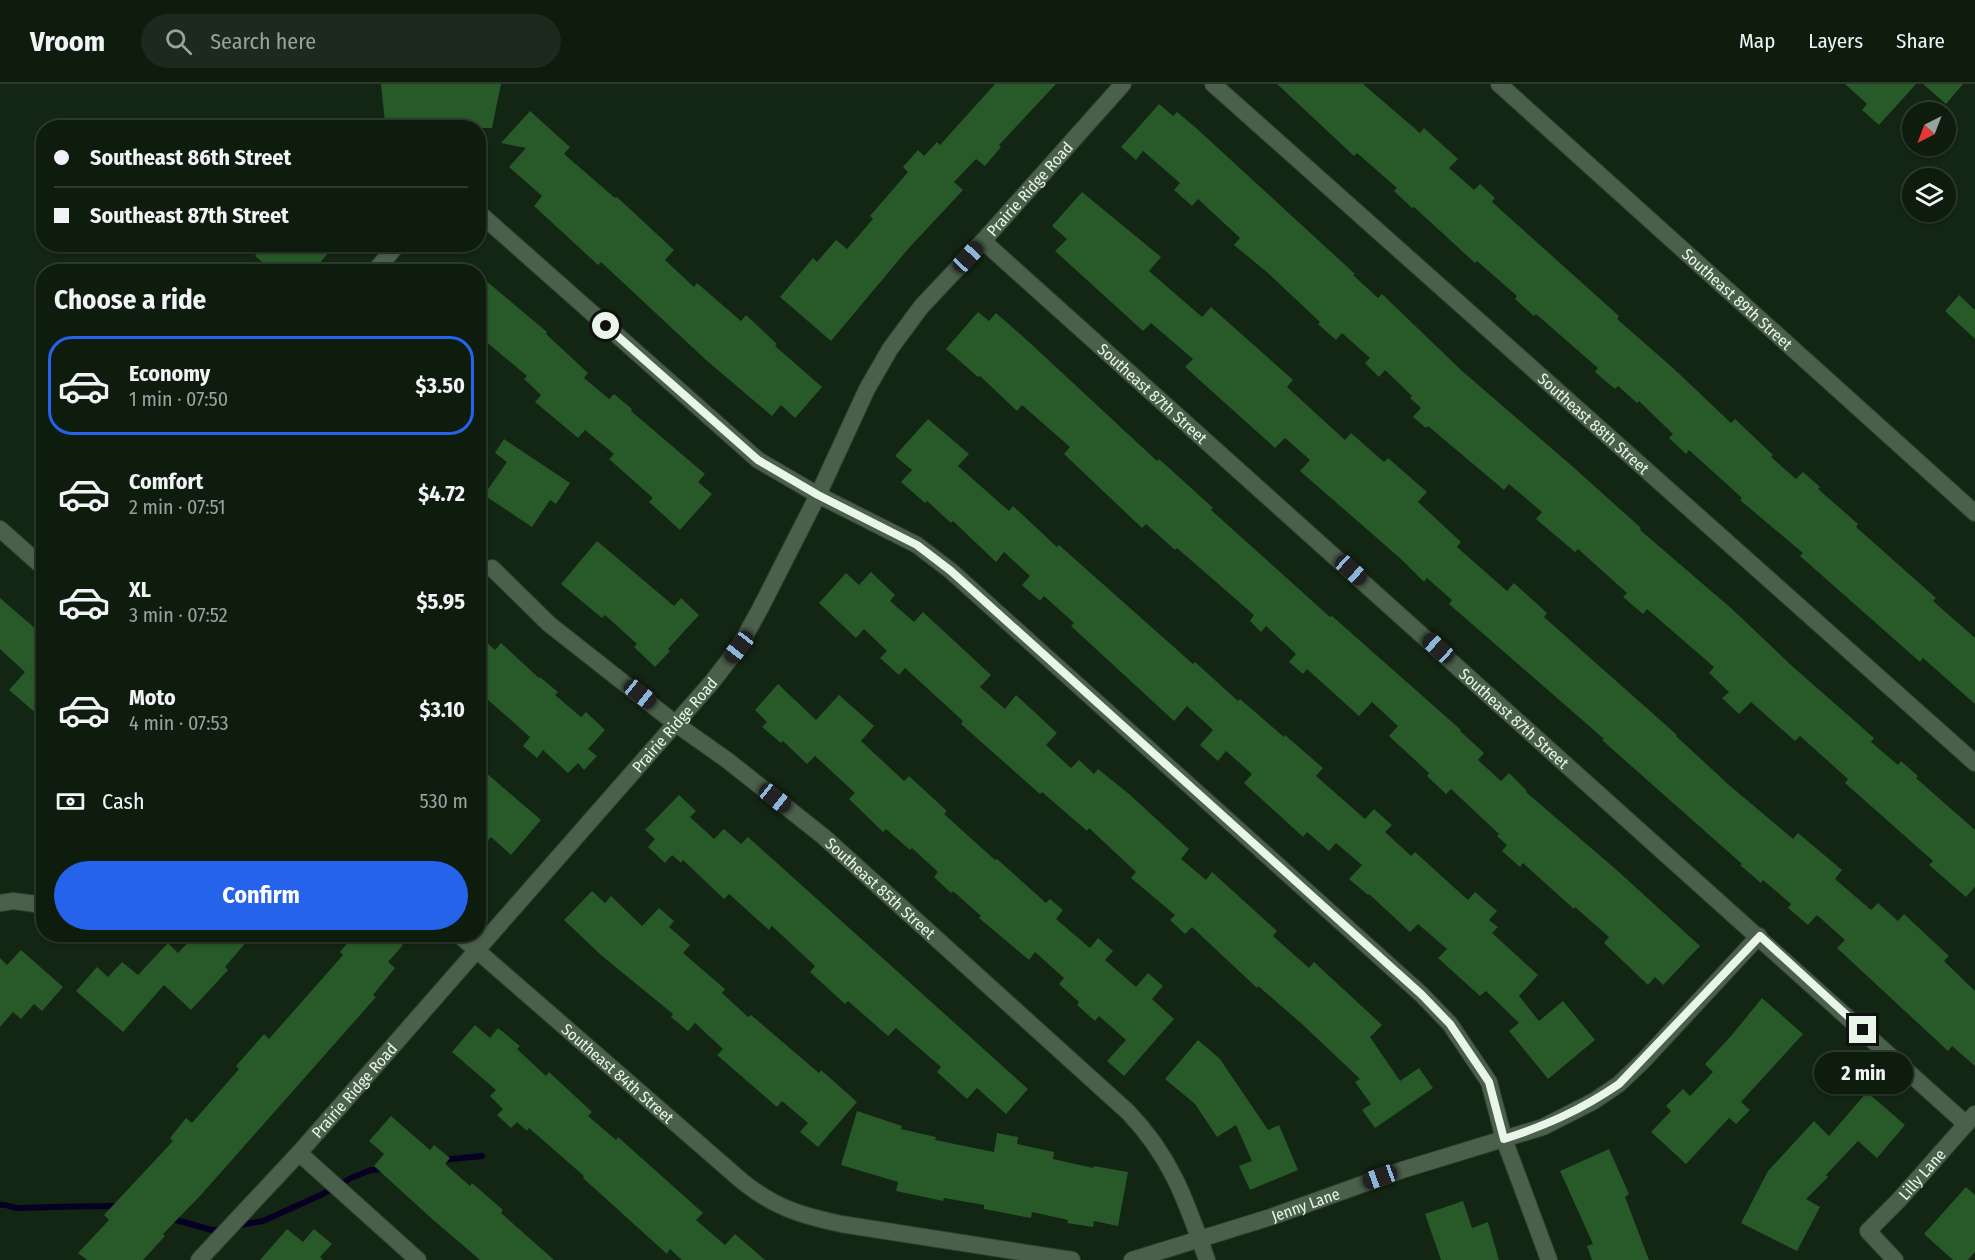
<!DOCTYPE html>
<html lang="en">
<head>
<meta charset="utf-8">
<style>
	body { margin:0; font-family:"Fira Sans Condensed",sans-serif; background:#1c291c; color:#f1f3f6; height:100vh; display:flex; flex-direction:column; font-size:22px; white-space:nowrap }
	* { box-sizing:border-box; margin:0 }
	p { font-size:20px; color:#9ba19e }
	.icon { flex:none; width:33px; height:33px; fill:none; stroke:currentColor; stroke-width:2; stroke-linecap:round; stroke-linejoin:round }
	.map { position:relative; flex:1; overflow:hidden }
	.drawer { position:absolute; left:36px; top:180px; width:450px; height:678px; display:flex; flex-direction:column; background:#0e1c0e; border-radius:24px; box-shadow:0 2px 4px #0004,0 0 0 2px #2e3a2e }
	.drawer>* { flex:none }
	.hud { position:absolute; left:36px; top:36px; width:450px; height:132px; border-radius:24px; box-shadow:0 2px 4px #0004,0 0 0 2px #2e3a2e; display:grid; align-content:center; height:132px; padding:0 18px; background:#0e1c0e }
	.needle { width:39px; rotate:222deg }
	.tools { position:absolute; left:1902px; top:18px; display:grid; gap:12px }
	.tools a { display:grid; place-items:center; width:54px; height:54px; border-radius:50%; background:#0e1c0e; box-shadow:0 2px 4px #0004,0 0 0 2px #2e3a2e; font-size:30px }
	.end { position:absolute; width:27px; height:27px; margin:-14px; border:8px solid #e9f5e9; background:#111; box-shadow:0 0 0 3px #111 }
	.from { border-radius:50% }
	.bubble { position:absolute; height:42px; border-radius:21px; background:#0e1c0e; box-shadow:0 2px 4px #0004,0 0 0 2px #2e3a2e; font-size:20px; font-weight:700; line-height:42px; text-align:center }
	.car { position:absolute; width:18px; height:36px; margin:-18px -9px; border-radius:8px; box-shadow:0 0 4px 2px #0007; background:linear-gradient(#222 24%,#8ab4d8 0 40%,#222 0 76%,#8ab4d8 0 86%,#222 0) }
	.hud b { display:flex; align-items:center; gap:21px; height:57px; font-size:22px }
	.hud b+b { border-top:2px solid #2e3a2e }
	.hud i { width:15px; height:15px; background:#f1f3f6 }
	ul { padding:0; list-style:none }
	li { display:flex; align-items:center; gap:18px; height:99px; margin:0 12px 9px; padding:0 6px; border:3px solid transparent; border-radius:24px }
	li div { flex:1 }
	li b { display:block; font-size:22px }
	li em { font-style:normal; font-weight:700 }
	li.on { border-color:#2563eb }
	li>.icon { width:54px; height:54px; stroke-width:1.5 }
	h2 { padding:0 18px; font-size:27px; line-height:72px }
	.pay { display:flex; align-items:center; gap:15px; height:66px; padding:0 18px; font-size:22px }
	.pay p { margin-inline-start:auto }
	.cta { display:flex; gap:12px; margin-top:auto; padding:12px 18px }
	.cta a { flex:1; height:69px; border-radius:36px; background:#2563eb; color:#fff; font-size:24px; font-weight:700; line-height:69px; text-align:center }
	header { display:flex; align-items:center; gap:36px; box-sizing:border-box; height:84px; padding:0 30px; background:#0e1c0e; border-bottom:2px solid #2e3a2e }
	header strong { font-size:28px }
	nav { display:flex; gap:33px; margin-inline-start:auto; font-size:21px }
	.search { width:420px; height:54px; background:#1c291c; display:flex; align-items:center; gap:15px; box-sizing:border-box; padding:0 21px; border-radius:33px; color:#9ba19e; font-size:22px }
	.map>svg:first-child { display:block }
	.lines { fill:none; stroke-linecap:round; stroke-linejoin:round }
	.stream { stroke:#080024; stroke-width:6 }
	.building { fill:#275929 }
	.minor-casing { stroke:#314231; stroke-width:18 }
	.tertiary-casing { stroke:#314231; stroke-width:18 }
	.minor { stroke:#4b604b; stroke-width:16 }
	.tertiary { stroke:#4b604b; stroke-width:16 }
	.route { stroke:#e9f5e9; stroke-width:8 }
	.labels { text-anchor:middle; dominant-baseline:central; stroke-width:5; stroke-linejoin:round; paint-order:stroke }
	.street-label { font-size:16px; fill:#e9f5e9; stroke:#050c05 }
</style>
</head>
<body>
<header>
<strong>Vroom</strong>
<div class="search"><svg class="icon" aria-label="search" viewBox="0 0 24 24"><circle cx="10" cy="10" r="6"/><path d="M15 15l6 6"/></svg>Search here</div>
<nav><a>Map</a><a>Layers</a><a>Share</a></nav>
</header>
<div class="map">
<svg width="1975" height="1176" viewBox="0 0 1975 1176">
	<rect width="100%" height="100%" fill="#132513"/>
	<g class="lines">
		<path class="stream" d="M441 1076 482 1072
			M0 1121C7 1120 12 1124 18 1124 52 1123 85 1122 119 1122
			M169 1134 212 1146 223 1145
			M239 1141 263 1137 323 1110 351 1094 371 1086 384 1085"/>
	</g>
	<path class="building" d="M381 0H501L492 44H406V37L385 39Z
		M995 0H1056L999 61 1001 63 985 82 976 75 954 98 963 106 908 165 831 257 780 213 813 174 817 178 836 156 847 165 873 135 870 132 908 88 903 83 918 66 924 72 937 58 940 61Z
		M1277 0H1363L1420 49 1424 44 1458 75 1449 84 1474 106 1480 100 1495 114 1492 118 1619 232 1617 235 1673 284 1731 339 1735 335 1773 371 1771 373 1796 395 1803 388 1820 403 1818 405 1858 440 1856 443 1936 514 1933 517 1975 554V620L1923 574 1920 578 1800 472 1803 469 1740 416 1742 414 1689 366 1686 370 1669 354 1673 350 1639 317 1637 319 1618 302 1615 305 1595 288 1598 284 1536 230 1534 232 1515 215 1517 212 1477 177 1475 179 1414 123 1412 124 1394 107 1397 104 1357 69 1354 72 1338 57Z
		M1845 0H1916L1879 41 1862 26 1867 20Z
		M1923 0H1963L1946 20Z
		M1159 20 1173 32 1177 28 1195 43 1355 190 1353 191 1378 214 1382 210 1461 286 1572 382 1641 444 1640 446 1732 525 1792 582 1874 654 1871 658 1898 681 1901 677 1918 692 1916 694 1975 746V803L1966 813 1929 781 1933 777 1845 699 1848 695 1800 652 1795 657 1751 618 1739 630 1722 614 1729 608 1709 589 1714 583 1647 525 1643 530 1623 513 1627 509 1578 465 1575 468 1536 435 1542 428 1509 400 1504 406 1428 342 1426 344 1413 333 1421 324 1410 314 1412 312 1385 286 1379 293 1365 279 1370 274 1342 249 1336 256 1318 240 1320 238 1268 189 1234 161 1240 154 1198 115 1192 122 1174 106 1180 99 1143 67 1136 76 1121 63Z
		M530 27 570 63 564 70 615 114 617 113 674 166 665 176 694 203 697 199 741 237 746 231 777 260 775 262 822 303 795 334 781 321 772 332 706 276 601 178 598 181 534 122 542 112 509 83 526 64 501 59Z
		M1082 108 1161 173 1149 187 1202 233 1211 223 1293 296 1287 303 1345 356 1351 349 1384 378 1388 374 1427 408 1418 418 1461 458 1457 463 1507 507 1514 499 1547 529 1544 533 1677 651 1676 652 1729 701 1793 755 1798 749 1842 786 1835 795 1871 826 1878 819 1898 837 1904 830 1949 872 1944 877 1975 907V982L1952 962 1948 967 1837 864 1845 856 1817 831 1808 841 1788 824 1791 820 1763 796 1761 799 1740 781 1742 780 1602 656 1604 655 1449 520 1452 516 1427 494 1424 498 1401 475 1300 387 1310 376 1285 354 1275 364 1185 283 1193 275 1151 239 1143 247 1055 167 1067 155 1052 142Z
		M265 160H336L312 188H274L255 172Z
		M478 190 547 248 546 250 588 289 584 294 609 315 614 310 632 325 631 327 705 390 698 398 712 410 680 446 649 418 653 414 609 375 614 370 585 346 578 354 535 318 541 311 524 295 527 292 478 251Z
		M1959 211 1975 226V255L1945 227Z
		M978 228 989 237 996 229 1029 258 1157 377 1159 375 1189 402 1213 424 1211 426 1330 533 1332 532 1461 646 1460 647 1484 669 1478 676 1501 697 1509 689 1527 707 1526 708 1620 789 1700 862 1663 901 1655 893 1648 901 1604 859 1609 853 1575 823 1574 825 1523 779 1520 783 1502 767 1507 761 1497 752 1499 750 1451 705 1446 710 1427 692 1429 689 1389 652 1398 642 1372 618 1359 632 1307 585 1303 590 1289 578 1296 570 1266 542 1261 548 1250 537 1254 531 1177 464 1175 466 1146 440 1142 444 1064 370 1070 363 1022 321 1017 327 980 292 978 293 946 265Z
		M928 335 969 370 958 382 1009 427 1013 422 1057 463 1059 461 1193 580 1195 578 1238 617 1240 615 1284 653 1285 651 1323 684 1316 692 1365 735 1374 725 1392 741 1385 748 1411 772 1415 768 1468 816 1475 808 1497 827 1489 836 1498 843 1492 849 1538 891 1519 912 1539 937 1563 917 1595 956 1548 995 1509 947 1519 939 1486 907 1480 912 1438 874 1447 865 1418 840 1410 848 1369 810 1368 811 1349 795 1362 781 1336 759 1329 767 1307 748 1303 753 1244 699 1252 690 1226 667 1218 677 1200 661 1213 646 1187 622 1174 637 1071 542 1074 539 1044 512 1040 517 1022 501 1030 492 1004 468 996 478 953 437 951 439 927 417 925 419 901 398 912 386 895 372Z
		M504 355 570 399 556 420 550 416 532 443 484 411 507 378 495 369Z
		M597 457 674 522 681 514 699 531 668 565 670 567 655 583 634 563 637 560 605 531 602 534 561 500Z
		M871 488 895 511 890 517 914 538 923 528 991 591 980 603 1005 625 1016 611 1057 649 1046 661 1071 684 1079 676 1094 690 1098 685 1129 710 1189 765 1181 775 1206 796 1212 788 1277 847 1273 852 1309 884 1314 878 1382 941 1370 953 1400 997 1419 984 1433 1004 1375 1044 1362 1026 1371 1020 1355 998 1360 995 1302 940 1258 902 1257 904 1192 843 1185 850 1170 836 1175 831 1131 794 1136 788 1089 744 1087 747 1042 708 1040 710 961 640 963 637 905 584 899 591 880 574 887 567 864 545 856 554 819 519 846 489 859 501Z
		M0 514 44 552V636L9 606 25 588 0 565Z
		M478 550 495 566 501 559 539 594 540 593 558 608 555 611 581 633 586 628 605 646 588 665 597 672 584 686 578 679 568 689 543 666 537 674 523 662 530 653 478 607Z
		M778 600 816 636 839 611 874 642 861 657 904 697 909 692 947 727 944 730 995 776 997 775 1046 819 1050 815 1063 826 1056 835 1090 864 1098 854 1113 867 1105 876 1136 903 1148 889 1163 902 1152 915 1174 935 1124 992 1107 977 1126 956 1099 932 1095 937 1077 921 1079 918 1059 900 1064 894 1035 868 1029 876 979 834 981 832 953 807 951 809 934 793 938 788 912 764 910 766 886 745 883 748 849 715 855 709 815 672 807 680 783 657 781 659 762 643 767 638 755 626Z
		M478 682 541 736 511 771 491 753 478 767Z
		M679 711 696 727 690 733 714 755 724 745 741 760 748 753 1028 1005 1006 1030 977 1004 967 1015 937 988 941 983 896 944 888 952 848 917 845 920 810 888 815 882 772 842 769 846 729 810 724 815 683 776 681 779 672 771 665 779 648 763 655 755 645 746Z
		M592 807 605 819 611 812 642 842 659 824 674 837 669 843 690 861 683 869 725 905 722 909 748 933 751 931 819 989 821 986 857 1018 818 1063 800 1048 808 1039 782 1017 777 1023 717 971 723 965 695 939 688 947 671 933 673 930 602 872 564 836Z
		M196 850H253L225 883 228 886 191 926 164 901 123 948 76 907 97 883 108 893 122 878 138 891 168 859 178 869Z
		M355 850H392L403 861 388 878 395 884 373 911 376 913 200 1112 163 1150 165 1152 143 1176H87L78 1169 109 1136 104 1131 173 1057 170 1054 186 1034 192 1039 239 985 236 982 264 950 269 955 343 871 340 868Z
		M21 866 63 903 42 927 34 920 21 935 13 928 0 943V874L7 881Z
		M1762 914 1803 950 1741 1018 1750 1026 1736 1040 1729 1034 1686 1080 1651 1048 1671 1027 1666 1022 1683 1005 1690 1012 1713 988 1705 980 1731 952Z
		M475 941 490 954 498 944 520 962 517 965 546 992 549 988 592 1028 588 1032 616 1056 618 1053 703 1129 696 1136 725 1161 735 1150 765 1176H682L670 1165 667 1170 583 1094 584 1092 529 1044 527 1047 517 1038 511 1044 497 1031 503 1025 490 1012 496 1006 452 968Z
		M1198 956 1220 975 1268 1046 1279 1041 1298 1086 1250 1106 1239 1082 1252 1077 1236 1041 1217 1053 1195 1020 1165 995Z
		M1867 1008 1905 1041 1877 1074 1858 1057 1826 1091 1828 1093 1806 1115 1820 1123 1797 1167 1741 1139 1768 1087 1814 1037 1829 1052Z
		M857 1027 902 1042 901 1045 936 1053 935 1056 994 1068 997 1049 1018 1053 1017 1060 1054 1068 1053 1075 1093 1084 1094 1082 1128 1088 1118 1142 1094 1137 1093 1143 1067 1139 1068 1136 1032 1128 1031 1134 984 1125V1121L944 1114 943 1117 896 1107 898 1098 841 1081Z
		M391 1032 430 1066 434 1061 450 1074 445 1080 470 1102 472 1099 503 1126 501 1129 554 1176H480L431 1134 374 1082 384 1070 369 1057Z
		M1609 1065 1629 1110 1625 1113 1649 1176H1592L1587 1162 1593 1160 1560 1087Z
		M1966 1103 1975 1111V1168L1968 1176H1953L1924 1150Z
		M1463 1117 1472 1144 1488 1138 1499 1176H1441L1425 1130Z
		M287 1145 303 1158 314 1145 332 1160 320 1173 323 1176H260Z"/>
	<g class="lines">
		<g class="minor-casing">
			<g id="minor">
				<path id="s1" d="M1213 0 1975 679"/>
				<path d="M478 128 758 376 818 411 917 461 951 487 1421 910 1450 940 1489 998 1504 1055 1549 1176"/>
				<path id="s2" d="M983 157 1966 1040"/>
				<path d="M374 188 398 160"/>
				<path d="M0 445 44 484"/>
				<path id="s3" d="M492 484 549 540 676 640 727 676 824 753 1128 1028C1172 1074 1186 1117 1207 1176"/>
				<path d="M0 819 13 817 44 821"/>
				<path id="s4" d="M458 850 743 1098C776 1124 800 1131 841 1140L1072 1176"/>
				<path d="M299 1069 418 1176"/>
				<path id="s5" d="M199 1176 299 1069 712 598 739 563 760 525 818 411 867 305 890 265 921 223 983 157 1123 0"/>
				<path id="s6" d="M1132 1176 1271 1133 1402 1086 1543 1043 1594 1017 1619 1000 1644 976 1759 852"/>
				<path id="s7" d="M1895 1176 1868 1147 1899 1116 1975 1030"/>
			</g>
		</g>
		<g class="tertiary-casing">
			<g id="tertiary">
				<path id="s8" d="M1499 0 1975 429"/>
			</g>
		</g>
		<use href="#minor" class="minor"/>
		<use href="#tertiary" class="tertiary"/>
	</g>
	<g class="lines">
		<path class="route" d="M606 242 758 376 818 411 917 461 951 487 1421 910 1450 940 1489 998 1504 1055C1547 1041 1581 1026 1619 1000L1760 852 1863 946"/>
	</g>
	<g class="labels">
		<g class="street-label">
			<text stroke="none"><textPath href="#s5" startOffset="1364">Prairie Ridge Road</textPath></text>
			<text stroke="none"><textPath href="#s8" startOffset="321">Southeast 89th Street</textPath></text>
			<text stroke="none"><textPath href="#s2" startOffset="228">Southeast 87th Street</textPath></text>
			<text stroke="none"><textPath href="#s1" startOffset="510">Southeast 88th Street</textPath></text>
			<text stroke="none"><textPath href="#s2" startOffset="714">Southeast 87th Street</textPath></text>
			<text stroke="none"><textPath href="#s5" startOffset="716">Prairie Ridge Road</textPath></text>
			<text stroke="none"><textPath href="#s3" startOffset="504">Southeast 85th Street</textPath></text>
			<text stroke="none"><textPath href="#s4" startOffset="212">Southeast 84th Street</textPath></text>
			<text stroke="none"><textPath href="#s5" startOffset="230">Prairie Ridge Road</textPath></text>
			<text stroke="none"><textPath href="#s7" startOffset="118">Lilly Lane</textPath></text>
			<text stroke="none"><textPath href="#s6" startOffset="182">Jenny Lane</textPath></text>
		</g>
	</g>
</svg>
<div class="tools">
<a><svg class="needle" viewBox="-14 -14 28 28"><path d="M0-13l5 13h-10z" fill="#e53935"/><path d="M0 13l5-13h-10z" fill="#9ba19e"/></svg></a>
<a><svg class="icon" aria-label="layers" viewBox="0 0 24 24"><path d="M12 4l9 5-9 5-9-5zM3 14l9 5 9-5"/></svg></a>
</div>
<i class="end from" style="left:606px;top:242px"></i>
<i class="end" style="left:1863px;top:946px"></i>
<div class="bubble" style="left:1814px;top:968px;width:99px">2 min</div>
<i class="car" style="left:968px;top:173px;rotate:43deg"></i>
<i class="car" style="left:1351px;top:486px;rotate:132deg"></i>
<i class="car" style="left:739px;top:563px;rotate:218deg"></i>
<i class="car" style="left:1438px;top:564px;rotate:312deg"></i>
<i class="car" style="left:640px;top:610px;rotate:129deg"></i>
<i class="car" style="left:775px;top:714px;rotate:129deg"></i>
<i class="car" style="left:1380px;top:1093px;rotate:250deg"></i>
<div class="hud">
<b><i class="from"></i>Southeast 86th Street</b>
<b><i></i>Southeast 87th Street</b>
</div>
<section class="drawer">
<h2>Choose a ride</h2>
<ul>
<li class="on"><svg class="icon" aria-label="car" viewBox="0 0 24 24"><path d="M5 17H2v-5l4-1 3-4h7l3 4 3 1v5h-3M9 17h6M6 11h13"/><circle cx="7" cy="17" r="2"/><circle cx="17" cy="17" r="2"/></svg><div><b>Economy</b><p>1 min · 07:50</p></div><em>$3.50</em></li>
<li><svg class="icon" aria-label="car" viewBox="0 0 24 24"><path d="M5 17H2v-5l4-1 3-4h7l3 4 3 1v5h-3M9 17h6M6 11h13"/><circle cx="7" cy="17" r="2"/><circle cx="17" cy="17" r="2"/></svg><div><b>Comfort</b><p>2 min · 07:51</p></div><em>$4.72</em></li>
<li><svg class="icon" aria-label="car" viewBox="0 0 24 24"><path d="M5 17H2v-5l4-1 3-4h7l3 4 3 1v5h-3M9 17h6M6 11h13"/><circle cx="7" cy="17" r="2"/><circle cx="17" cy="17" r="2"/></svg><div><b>XL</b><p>3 min · 07:52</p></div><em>$5.95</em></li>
<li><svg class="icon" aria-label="car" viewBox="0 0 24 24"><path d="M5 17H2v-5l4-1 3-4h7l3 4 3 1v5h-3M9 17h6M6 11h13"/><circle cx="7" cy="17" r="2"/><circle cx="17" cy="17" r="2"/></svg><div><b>Moto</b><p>4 min · 07:53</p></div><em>$3.10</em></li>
</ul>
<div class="pay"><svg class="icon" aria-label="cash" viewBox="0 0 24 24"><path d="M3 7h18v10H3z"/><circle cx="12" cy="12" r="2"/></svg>Cash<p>530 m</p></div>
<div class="cta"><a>Confirm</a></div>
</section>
</div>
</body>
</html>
